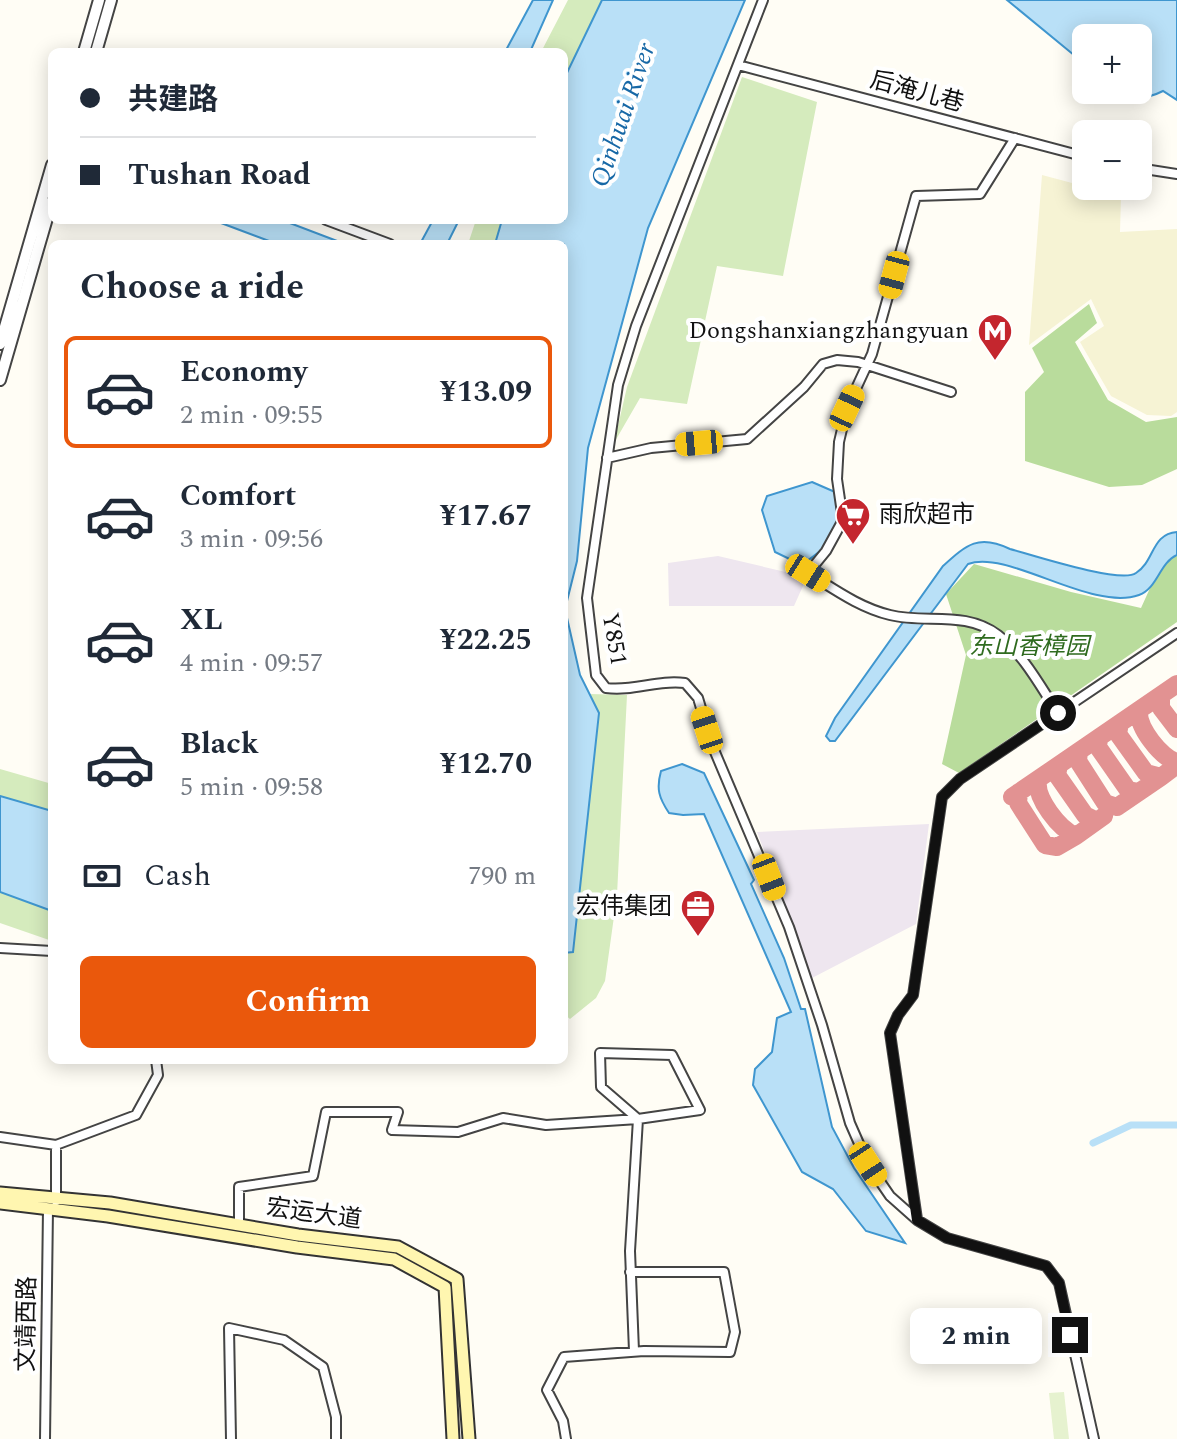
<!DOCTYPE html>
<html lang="en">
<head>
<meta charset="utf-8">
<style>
	body { margin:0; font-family:Spectral,"Noto Sans SC",serif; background:#f6f6f7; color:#1f2937; height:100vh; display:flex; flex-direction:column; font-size:30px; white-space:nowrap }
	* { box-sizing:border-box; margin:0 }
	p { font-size:26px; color:#747a83 }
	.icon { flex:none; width:44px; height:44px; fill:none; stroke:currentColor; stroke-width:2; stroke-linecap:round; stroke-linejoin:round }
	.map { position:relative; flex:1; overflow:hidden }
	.side { position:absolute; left:48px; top:240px; width:520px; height:824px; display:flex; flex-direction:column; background:#fff; border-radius:12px; box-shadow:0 4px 20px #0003 }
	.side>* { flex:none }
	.guide { position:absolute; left:48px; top:48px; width:520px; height:176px; border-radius:12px; box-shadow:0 4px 20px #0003; display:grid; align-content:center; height:176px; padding:0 32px; background:#fff }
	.buttons { position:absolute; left:1072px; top:24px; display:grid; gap:16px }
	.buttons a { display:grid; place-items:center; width:80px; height:80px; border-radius:12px; background:#fff; box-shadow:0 4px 20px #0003; font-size:40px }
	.end { position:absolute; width:36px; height:36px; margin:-18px; border:10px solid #111; background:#fff; box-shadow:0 0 0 4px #fff }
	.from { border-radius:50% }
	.bubble { position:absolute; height:56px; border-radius:12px; background:#fff; box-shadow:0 4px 20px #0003; font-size:26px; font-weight:700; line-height:56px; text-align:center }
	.car { position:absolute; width:24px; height:48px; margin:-24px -12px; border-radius:10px; box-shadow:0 0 6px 2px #0007; background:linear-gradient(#f5c518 24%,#345 0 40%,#f5c518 0 76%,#345 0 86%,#f5c518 0) }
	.guide b { display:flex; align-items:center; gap:28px; height:76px; font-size:30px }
	.guide b+b { border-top:2px solid #e0e1e3 }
	.guide i { width:20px; height:20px; background:#1f2937 }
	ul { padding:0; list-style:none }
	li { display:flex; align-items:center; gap:24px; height:112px; margin:0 16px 12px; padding:0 16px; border:4px solid transparent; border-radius:12px }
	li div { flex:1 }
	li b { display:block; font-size:30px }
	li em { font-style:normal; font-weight:700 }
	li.on { border-color:#ea580c }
	li>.icon { width:72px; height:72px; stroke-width:1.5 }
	h2 { padding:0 32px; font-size:36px; line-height:96px }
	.pay { display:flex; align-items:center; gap:20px; height:88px; padding:0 32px; font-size:30px }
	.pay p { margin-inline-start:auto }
	.action { display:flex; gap:16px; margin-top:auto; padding:16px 32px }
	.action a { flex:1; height:92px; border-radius:12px; background:#ea580c; color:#fff; font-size:32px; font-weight:700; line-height:92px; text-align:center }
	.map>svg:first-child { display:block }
	.industrial { fill:#eee6ef }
	.farmland { fill:#f6f3d4 }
	.green { fill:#d5ebbd }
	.forest { fill:#b9dc9c }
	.pitch { fill:#e6f2cf }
	.water { fill:#b9e0f7; stroke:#3f96cf; stroke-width:2 }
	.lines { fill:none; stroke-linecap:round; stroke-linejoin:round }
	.canal { stroke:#b9e0f7; stroke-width:7 }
	.taxiway { stroke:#e29292; stroke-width:18 }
	.minor-casing { stroke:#444; stroke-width:12 }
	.tertiary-casing { stroke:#444; stroke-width:14 }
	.secondary-casing { stroke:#333; stroke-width:15 }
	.minor { stroke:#fff; stroke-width:8 }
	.tertiary { stroke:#fff; stroke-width:10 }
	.secondary { stroke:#fff6b0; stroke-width:11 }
	.route { stroke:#111; stroke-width:10 }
	.labels { text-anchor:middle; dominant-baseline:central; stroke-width:8; stroke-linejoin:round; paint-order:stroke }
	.street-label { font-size:24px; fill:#111; stroke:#fff }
	.poi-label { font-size:24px; fill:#111; stroke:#fff; text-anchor:end }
	.park-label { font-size:24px; font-style:italic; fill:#2f6b1f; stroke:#fff }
	.water-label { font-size:26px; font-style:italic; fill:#1768a6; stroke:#fff }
</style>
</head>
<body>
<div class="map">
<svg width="1177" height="1439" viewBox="0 0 1177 1439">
	<rect width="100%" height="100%" fill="#fffdf5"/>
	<path class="industrial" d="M718 556 807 577 794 606H669L668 563Z
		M929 824 916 924 812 978 757 832Z"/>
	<path class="farmland" d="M1042 175 1121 196 1120 232 1177 229V412L1171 416 1147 415 1111 396 1080 342 1104 326 1091 299 1029 345Z"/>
	<path class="green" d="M568 0H605L564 88V52H541Z
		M742 77 817 102 783 276 717 266 687 404 640 398 614 443 627 387Z
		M476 220H510L502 244H468Z
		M590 694 627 695 617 895 605 981 596 998 570 1019 564 1014V953L573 951 599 714Z
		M0 769 52 784V941L0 923Z"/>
	<path class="forest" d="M1089 304 1097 323 1075 342 1108 400 1146 422 1177 417V469L1142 485 1109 487 1025 461V392L1044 372 1032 348Z
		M1166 553 1177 555V622L959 773 942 764 966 655 946 594 974 564 1071 592 1141 608Z"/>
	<path class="pitch" d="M1064 1392 1069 1439H1054L1049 1393Z"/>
	<path class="water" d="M533 0H553L530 52H505Z
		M602 0H745L648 228 588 448 577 561 565 609 580 675 599 713 573 952 564 953V244H495L502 220H564V79Z
		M1007 0H1177V100L1163 91C1147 99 1136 99 1121 90H1138V38H1086V65Z
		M213 220H282L345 244H277Z
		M433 220H459L447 244H420Z
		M812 482 835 492 838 520 824 548 802 565 775 552 762 510 767 496Z
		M1177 532V555C1159 563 1158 588 1139 595 1091 612 1008 549 968 564L835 741H830L826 736 835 718 943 566C967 544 979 534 1010 549 1032 555 1121 584 1136 573 1155 561 1151 534 1177 532Z
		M682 764 704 773 754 880 751 884 784 958 801 1009H805L832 1127 854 1168 905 1243 866 1231 833 1189 802 1172 753 1085 755 1069 772 1052 777 1018 791 1012 704 814 683 815 669 813C659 798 656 789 661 771Z
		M0 796 52 811V911L0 892Z"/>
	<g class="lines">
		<path class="canal" d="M1093 1143 1131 1125H1177"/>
		<path class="taxiway" d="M1161 695V708L1177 729
			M1139 710C1137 727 1161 758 1177 762
			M1120 723 1118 734 1146 773 1161 777 1177 765
			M1099 738 1098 747 1128 790 1139 792 1161 777
			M1079 751 1078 761 1105 803 1117 807 1139 792
			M1059 765 1057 775 1085 815 1097 821 1104 816
			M1038 780C1035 798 1059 829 1076 836L1097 821
			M1019 792 1018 803 1045 845 1057 847 1076 836
			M1012 797 1177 684"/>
		<g class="minor-casing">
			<path id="minor" d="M763 0 636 326 618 385 587 598 596 675 606 688C633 692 658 679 685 683L698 698 712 745 789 927 822 1025 850 1123 868 1164 890 1196 917 1220 947 1238 1046 1266 1059 1283 1094 1439
				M738 65 1086 157
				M1015 138 980 194 916 196 872 354 847 408 839 442 837 479 843 520 826 551 808 573C834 589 860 608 890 615 926 624 965 610 998 635 1024 655 1040 686 1058 713
				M1138 168 1177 174
				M326 220 390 244
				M607 458 651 448 747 439 804 387 823 364 837 360 858 362 951 392
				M0 948 52 951
				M0 1137 56 1145 136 1115 158 1075 156 1060
				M56 1145V1201
				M917 1219 890 1033 898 1015 913 995 942 797 960 779 1177 633
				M239 1225V1187L313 1176 326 1112H398L392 1130 458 1132 503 1118 546 1125 638 1119 700 1110 672 1055 600 1053 601 1087 638 1119
				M634 1351 630 1251 638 1119
				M45 1439 48 1209
				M231 1439 229 1328 284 1340 323 1367 336 1417V1439
				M566 1439 563 1421 547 1390 564 1357 644 1351 730 1352 735 1332 724 1272H630"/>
		</g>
		<g class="tertiary-casing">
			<path id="tertiary" d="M84 52 99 0
				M96 52 111 0
				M0 344 52 165
				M0 380 52 201"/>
		</g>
		<g class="secondary-casing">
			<path id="secondary" d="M0 1193 110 1203 298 1235 398 1247 457 1279 469 1439
				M0 1203 108 1216 297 1247 394 1259 445 1287 453 1439"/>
		</g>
		<use href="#minor" class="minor"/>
		<use href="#tertiary" class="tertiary"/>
		<use href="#secondary" class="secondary"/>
	</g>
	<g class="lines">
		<path class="route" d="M1058 713 960 779 942 797 913 995 898 1015 890 1033 917 1220 947 1238 1046 1266 1059 1283 1070 1335"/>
	</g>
	<defs>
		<g id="metro-pin" transform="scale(1.8)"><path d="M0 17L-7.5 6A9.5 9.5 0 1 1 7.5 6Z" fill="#c4262e" stroke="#fff"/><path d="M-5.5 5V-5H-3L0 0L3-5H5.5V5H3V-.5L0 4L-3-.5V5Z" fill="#fff"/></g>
		<g id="supermarket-pin" transform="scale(1.8)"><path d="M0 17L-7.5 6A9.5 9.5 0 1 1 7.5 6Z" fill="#c4262e" stroke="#fff"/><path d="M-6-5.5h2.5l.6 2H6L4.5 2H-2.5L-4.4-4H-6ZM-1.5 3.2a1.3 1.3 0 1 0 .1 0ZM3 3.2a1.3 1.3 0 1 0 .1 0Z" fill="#fff"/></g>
		<g id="office-pin" transform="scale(1.8)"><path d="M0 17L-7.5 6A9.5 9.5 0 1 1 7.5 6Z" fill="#c4262e" stroke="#fff"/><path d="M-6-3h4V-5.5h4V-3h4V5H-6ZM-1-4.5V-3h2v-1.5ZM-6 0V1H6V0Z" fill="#fff"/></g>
	</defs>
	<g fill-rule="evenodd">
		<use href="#metro-pin" x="995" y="331"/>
		<use href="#supermarket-pin" x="853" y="515"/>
		<use href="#office-pin" x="698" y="907"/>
	</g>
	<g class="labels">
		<g class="street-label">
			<text transform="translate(917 92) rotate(15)">后淹儿巷</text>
			<text transform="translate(614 639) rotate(80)">Y851</text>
			<text transform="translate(314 1214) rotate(8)">宏运大道</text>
			<text transform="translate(27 1324) rotate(-89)">文靖西路</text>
		</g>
		<g class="poi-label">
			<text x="969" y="331">Dongshanxiangzhangyuan</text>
			<text x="879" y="515" text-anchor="start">雨欣超市</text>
			<text x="672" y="907">宏伟集团</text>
		</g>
		<g class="park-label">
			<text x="1029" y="647">东山香樟园</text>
		</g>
		<g class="water-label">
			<text transform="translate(623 115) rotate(-71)">Qinhuai River</text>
		</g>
	</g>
</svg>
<div class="buttons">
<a>+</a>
<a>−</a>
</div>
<i class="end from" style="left:1058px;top:713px"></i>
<i class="end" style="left:1070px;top:1335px"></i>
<div class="bubble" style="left:910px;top:1308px;width:132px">2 min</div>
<i class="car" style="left:894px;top:275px;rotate:195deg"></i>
<i class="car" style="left:847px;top:408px;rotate:25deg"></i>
<i class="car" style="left:699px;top:443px;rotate:265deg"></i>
<i class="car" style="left:808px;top:573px;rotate:122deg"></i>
<i class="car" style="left:707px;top:730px;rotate:342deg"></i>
<i class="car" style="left:769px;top:877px;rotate:159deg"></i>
<i class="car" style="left:868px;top:1164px;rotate:147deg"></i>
<div class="guide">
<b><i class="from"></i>共建路</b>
<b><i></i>Tushan Road</b>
</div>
<section class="side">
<h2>Choose a ride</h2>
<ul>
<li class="on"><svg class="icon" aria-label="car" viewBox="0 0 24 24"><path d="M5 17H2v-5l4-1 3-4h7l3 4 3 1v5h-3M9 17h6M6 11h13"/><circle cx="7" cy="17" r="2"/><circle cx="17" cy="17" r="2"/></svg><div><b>Economy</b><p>2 min · 09:55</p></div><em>¥13.09</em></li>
<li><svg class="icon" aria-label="car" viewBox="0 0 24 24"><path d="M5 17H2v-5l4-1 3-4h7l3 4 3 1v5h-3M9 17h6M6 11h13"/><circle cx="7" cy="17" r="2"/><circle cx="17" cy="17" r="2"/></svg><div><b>Comfort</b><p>3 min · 09:56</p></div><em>¥17.67</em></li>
<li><svg class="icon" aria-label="car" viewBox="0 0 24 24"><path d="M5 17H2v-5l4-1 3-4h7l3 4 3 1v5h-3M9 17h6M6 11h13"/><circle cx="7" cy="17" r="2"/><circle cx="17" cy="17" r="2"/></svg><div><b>XL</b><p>4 min · 09:57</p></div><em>¥22.25</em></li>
<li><svg class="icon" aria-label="car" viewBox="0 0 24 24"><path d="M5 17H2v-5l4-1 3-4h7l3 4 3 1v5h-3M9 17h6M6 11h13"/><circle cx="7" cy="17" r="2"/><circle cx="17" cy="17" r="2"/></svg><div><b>Black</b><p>5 min · 09:58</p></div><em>¥12.70</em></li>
</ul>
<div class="pay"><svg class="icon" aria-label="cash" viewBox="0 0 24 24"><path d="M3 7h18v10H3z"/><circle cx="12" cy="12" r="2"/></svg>Cash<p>790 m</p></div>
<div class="action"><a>Confirm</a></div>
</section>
</div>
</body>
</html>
